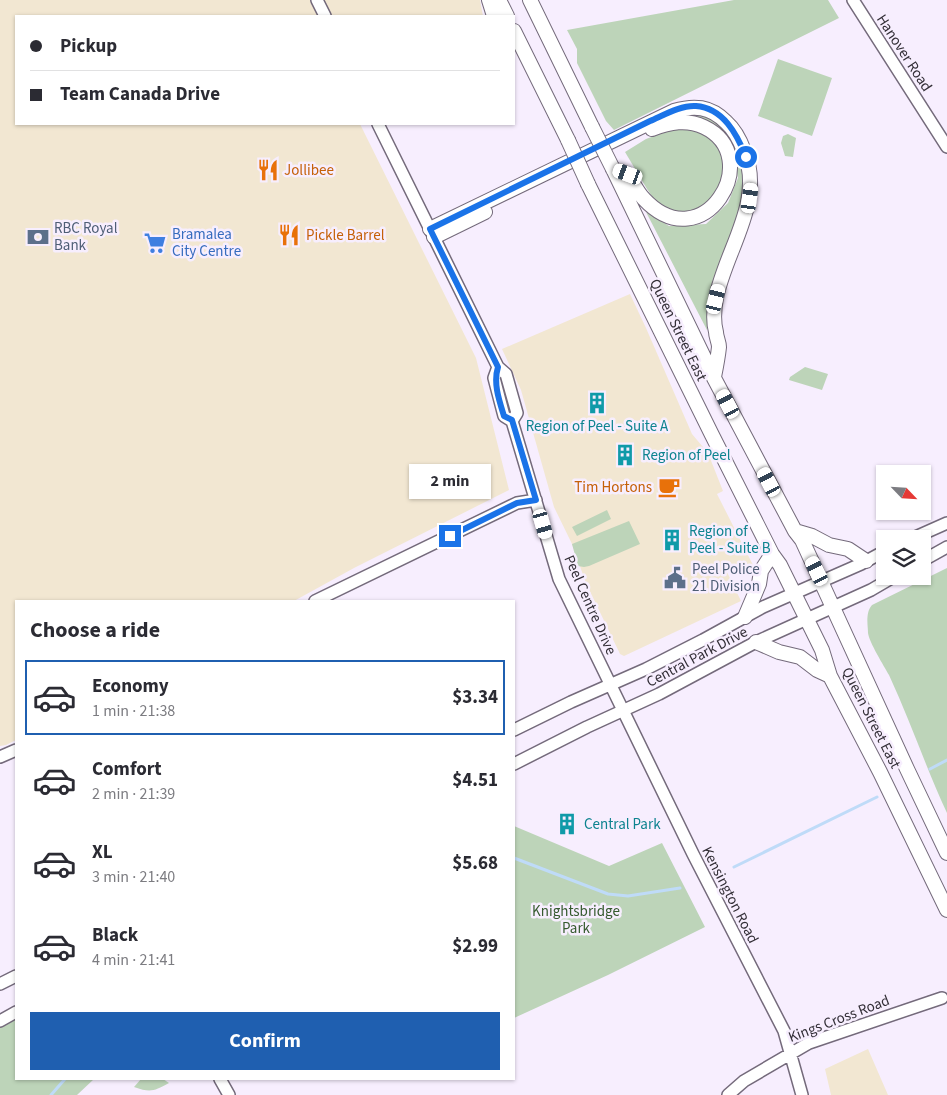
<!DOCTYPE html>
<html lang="en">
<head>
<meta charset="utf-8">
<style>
	body { margin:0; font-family:"Source Sans 3",sans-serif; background:#f2f2f3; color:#2b2b33; height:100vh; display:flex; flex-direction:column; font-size:19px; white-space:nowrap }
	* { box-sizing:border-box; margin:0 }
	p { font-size:16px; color:#7c7c81 }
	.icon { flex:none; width:28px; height:28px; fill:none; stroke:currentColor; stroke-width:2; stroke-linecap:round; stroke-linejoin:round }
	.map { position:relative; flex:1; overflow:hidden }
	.sheet { position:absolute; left:15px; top:600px; width:500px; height:480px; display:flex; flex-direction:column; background:#fff; border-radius:0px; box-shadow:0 1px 4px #0004 }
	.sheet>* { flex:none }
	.top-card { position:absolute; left:15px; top:15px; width:500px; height:110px; border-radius:0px; box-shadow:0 1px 4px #0004; display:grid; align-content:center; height:110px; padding:0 15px; background:#fff }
	.needle { width:32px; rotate:115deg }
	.fabs { position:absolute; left:876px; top:465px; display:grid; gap:10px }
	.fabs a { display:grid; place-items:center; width:55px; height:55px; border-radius:0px; background:#fff; box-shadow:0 1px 4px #0004; font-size:25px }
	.end { position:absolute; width:22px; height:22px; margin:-11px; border:6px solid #1a73e8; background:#fff; box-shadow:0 0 0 2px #fff }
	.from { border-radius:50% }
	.bubble { position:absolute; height:35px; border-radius:0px; background:#fff; box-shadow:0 1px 4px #0004; font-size:16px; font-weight:700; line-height:35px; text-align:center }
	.car { position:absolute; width:15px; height:30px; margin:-15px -8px; border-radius:6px; box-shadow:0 0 4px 1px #0007; background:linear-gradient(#fff 24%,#345 0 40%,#fff 0 76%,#345 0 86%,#fff 0) }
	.top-card b { display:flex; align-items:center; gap:18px; height:48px; font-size:19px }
	.top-card b+b { border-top:1px solid #e1e1e2 }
	.top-card i { width:12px; height:12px; background:#2b2b33 }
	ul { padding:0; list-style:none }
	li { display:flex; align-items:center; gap:15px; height:75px; margin:0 10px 8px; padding:0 5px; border:2px solid transparent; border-radius:0px }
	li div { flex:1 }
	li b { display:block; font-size:19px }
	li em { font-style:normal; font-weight:700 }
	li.on { border-color:#1f5fb0 }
	li>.icon { width:45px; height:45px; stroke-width:1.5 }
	h2 { padding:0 15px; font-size:22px; line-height:60px }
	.cta { display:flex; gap:10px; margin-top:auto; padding:10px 15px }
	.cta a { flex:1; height:58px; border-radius:0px; background:#1f5fb0; color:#fff; font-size:20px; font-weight:700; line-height:58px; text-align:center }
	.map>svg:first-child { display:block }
	.commercial { fill:#f2e7d2 }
	.green { fill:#bdd4b9 }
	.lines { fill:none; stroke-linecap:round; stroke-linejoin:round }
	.stream { stroke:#bfdbf8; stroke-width:3 }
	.minor-casing { stroke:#746a7b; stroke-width:14 }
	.major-casing { stroke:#746a7b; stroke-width:16 }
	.minor { stroke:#fff; stroke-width:11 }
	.major { stroke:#fff; stroke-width:14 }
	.major-bridge-casing { stroke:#746a7b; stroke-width:16; stroke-linecap:butt }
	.major-bridge { stroke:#fff; stroke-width:14 }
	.route { stroke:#1a73e8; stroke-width:6 }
	.labels { text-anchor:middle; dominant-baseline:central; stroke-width:5; stroke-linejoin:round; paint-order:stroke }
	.street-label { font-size:15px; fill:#322e36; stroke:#f7eefe }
	.food-label { font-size:15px; fill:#c56008; stroke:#f7eefe; text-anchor:start }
	.service-label { font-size:15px; fill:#4e5e75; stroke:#f7eefe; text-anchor:start }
	.shop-label { font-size:15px; fill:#366cbe; stroke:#f7eefe; text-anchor:start }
	.culture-label { font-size:15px; fill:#0d838f; stroke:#f7eefe; text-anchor:start }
	.park-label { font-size:15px; fill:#355a2e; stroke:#f7eefe }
</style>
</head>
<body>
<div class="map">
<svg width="947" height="1095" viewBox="0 0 947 1095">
	<rect width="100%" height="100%" fill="#f7eefe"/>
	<path class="commercial" d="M0 0H480L483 16H16V124H360L476 358 509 490 354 568 294 601H16V740L6 745 0 746Z
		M630 294 646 328 692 434 708 453 723 491 717 494 753 565 751 567 745 563H740L726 570 741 601 624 656 620 654 586 583 572 544 554 507 521 390 502 349Z
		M868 1049 888 1095H831L825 1069Z"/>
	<path class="green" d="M734 0H828L839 18 614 130 606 121 577 63V49L567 30Z
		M778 59 832 78 812 136 758 116Z
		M696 114 711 118 725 128 741 161 745 190 711 298 707 330 646 212 669 226 706 224 728 203 738 178 733 148 723 133 711 124 696 117 680 116Z
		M694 128 714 140 724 159V179L717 197 700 210 680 213 658 205 647 189 625 152 646 139 673 129Z
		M788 134 796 138 793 157 785 156 781 143 783 136Z
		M805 367 828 374 822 390 789 380 790 377Z
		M607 510 611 519 577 536 572 527Z
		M629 521 640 544 589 566 584 567 578 566 572 544Z
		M947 568V813C926 768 910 720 889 675 884 666 869 642 868 633 868 626 865 613 872 605Z
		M514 826 609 866 662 843 705 927 608 975 514 1018Z
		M16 1019V1079H94L77 1095H0V1027Z
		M141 1079H163L169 1083C154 1091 151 1093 134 1087Z"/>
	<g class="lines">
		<path class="stream" d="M930 769 947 760
			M514 858 608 894 628 896 680 888
			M734 867 877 797
			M51 1095 65 1079"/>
		<g class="minor-casing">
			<path id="minor" d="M317 0 325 16
				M853 0 947 147
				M378 124 498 367 506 374 517 413 512 421
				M498 367 494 378 504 416 512 421 559 579 693 854 784 1031 802 1095
				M911 539 947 523
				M922 561 947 547
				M315 601 517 503 536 500
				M514 730 571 702 646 669 703 640 763 607 861 564 885 551
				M0 757 16 750
				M514 764 587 727 659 694 756 642 871 590 895 576
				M0 984 16 976
				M0 1021 16 1012
				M220 1079 229 1095
				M728 1095 744 1081 809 1043 942 998"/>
		</g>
		<g class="major-casing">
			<path id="major" d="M489 0 494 16
				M499 0 507 16
				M530 0 592 127
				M514 31 568 140
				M613 169 714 378 795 531 802 540 907 769 947 853
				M613 169 627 174C633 182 637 192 644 199 703 262 767 157 704 127 687 119 670 122 652 129
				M588 184 712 435 772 554 780 565 822 650 830 676 880 772 947 910
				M430 229 674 111C694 105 710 106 726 122 735 130 740 140 744 151 765 201 726 249 716 298 714 309 713 321 716 332 716 337 719 342 719 347 718 357 716 367 714 377
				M434 237 485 212
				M795 531 812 536 829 545 848 549 866 561
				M745 617 759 584 761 571 772 554
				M756 642 779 652 800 657 817 670 830 676"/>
		</g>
		<use href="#minor" class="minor"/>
		<use href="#major" class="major"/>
		<g class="major-bridge-casing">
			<path id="major-bridge" d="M592 127 613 169
				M568 140 588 184"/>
		</g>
		<use href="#major-bridge" class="major-bridge"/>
	</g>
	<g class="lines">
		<path class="route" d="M450 536 517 503 536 500 512 420 504 416C499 400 493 383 498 367L430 229 650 121C664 115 681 105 696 106 723 108 737 134 746 157"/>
	</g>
	<defs>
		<g id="restaurant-bare" transform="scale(1.725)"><path d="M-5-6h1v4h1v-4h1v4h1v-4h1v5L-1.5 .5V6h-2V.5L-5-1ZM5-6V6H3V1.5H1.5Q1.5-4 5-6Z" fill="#e8710a" stroke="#f7eefe" stroke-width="2.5" paint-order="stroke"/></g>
		<g id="bank-bare" transform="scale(1.725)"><path d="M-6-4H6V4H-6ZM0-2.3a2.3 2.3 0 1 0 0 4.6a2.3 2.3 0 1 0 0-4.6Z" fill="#5c6f8a" stroke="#f7eefe" stroke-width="2.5" paint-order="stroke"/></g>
		<g id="supermarket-bare" transform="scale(1.725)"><path d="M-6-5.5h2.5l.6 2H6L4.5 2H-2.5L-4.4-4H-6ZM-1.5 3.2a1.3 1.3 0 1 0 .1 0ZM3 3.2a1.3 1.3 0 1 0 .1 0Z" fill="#3f7fe0" stroke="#f7eefe" stroke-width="2.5" paint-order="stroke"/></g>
		<g id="building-bare" transform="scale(1.725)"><path d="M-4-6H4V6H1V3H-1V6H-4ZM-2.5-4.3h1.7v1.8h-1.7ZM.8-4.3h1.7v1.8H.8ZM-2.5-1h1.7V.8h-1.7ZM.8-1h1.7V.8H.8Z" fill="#0f9aa8" stroke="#f7eefe" stroke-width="2.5" paint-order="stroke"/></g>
		<g id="cafe-bare" transform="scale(1.725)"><path d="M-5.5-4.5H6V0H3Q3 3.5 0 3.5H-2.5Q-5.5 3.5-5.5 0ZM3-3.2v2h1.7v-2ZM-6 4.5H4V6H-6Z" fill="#e8710a" stroke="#f7eefe" stroke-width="2.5" paint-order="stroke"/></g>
		<g id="civic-bare" transform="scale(1.725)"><path d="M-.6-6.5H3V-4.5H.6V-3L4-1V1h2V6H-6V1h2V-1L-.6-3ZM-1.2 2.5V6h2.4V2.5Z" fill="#5c6f8a" stroke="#f7eefe" stroke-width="2.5" paint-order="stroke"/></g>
	</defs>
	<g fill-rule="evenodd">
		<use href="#restaurant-bare" x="268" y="170"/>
		<use href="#restaurant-bare" x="289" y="235"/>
		<use href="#bank-bare" x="38" y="237"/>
		<use href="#supermarket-bare" x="155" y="243"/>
		<use href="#building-bare" x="597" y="403"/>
		<use href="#building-bare" x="625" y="455"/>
		<use href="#cafe-bare" x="669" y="487"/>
		<use href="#building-bare" x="672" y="540"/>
		<use href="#civic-bare" x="675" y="578"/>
		<use href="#building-bare" x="567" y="824"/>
	</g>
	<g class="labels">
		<g class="street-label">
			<text transform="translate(904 53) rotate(57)">Hanover Road</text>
			<text transform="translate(678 330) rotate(64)">Queen Street East</text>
			<text transform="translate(590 605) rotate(66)">Peel Centre Drive</text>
			<text transform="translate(697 657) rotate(-28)">Central Park Drive</text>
			<text transform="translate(871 718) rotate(63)">Queen Street East</text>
			<text transform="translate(730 895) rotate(63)">Kensington Road</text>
			<text transform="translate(839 1019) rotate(-21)">Kings Cross Road</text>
		</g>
		<g class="food-label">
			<text x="284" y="170">Jollibee</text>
			<text x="306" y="235">Pickle Barrel</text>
			<text x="652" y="487" text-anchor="end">Tim Hortons</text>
		</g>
		<g class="service-label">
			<text x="54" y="228">RBC Royal<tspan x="54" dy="17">Bank</tspan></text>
			<text x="692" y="569">Peel Police<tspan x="692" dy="17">21 Division</tspan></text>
		</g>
		<g class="shop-label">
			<text x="172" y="234">Bramalea<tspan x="172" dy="17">City Centre</tspan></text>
		</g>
		<g class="culture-label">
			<text x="597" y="426" text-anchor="middle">Region of Peel - Suite A</text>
			<text x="642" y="455">Region of Peel</text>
			<text x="689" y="531">Region of<tspan x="689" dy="17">Peel - Suite B</tspan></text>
			<text x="584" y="824">Central Park</text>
		</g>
		<g class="park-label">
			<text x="576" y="911">Knightsbridge<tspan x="576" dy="17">Park</tspan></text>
		</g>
	</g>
</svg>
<div class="fabs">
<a><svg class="needle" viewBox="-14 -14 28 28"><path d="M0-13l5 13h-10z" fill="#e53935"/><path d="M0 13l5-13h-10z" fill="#7c7c81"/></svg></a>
<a><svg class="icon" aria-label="layers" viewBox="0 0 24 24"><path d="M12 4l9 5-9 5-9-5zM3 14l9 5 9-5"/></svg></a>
</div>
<i class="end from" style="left:746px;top:157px"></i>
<i class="end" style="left:450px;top:536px"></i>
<div class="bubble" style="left:409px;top:464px;width:82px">2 min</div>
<i class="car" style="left:628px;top:174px;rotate:290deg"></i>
<i class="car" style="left:750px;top:198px;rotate:8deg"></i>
<i class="car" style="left:716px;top:299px;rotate:14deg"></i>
<i class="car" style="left:728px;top:404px;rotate:332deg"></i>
<i class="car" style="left:769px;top:482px;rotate:332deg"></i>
<i class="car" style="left:543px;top:524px;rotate:164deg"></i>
<i class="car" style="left:817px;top:571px;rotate:334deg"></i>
<div class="top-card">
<b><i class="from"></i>Pickup</b>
<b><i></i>Team Canada Drive</b>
</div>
<section class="sheet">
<h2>Choose a ride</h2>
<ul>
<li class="on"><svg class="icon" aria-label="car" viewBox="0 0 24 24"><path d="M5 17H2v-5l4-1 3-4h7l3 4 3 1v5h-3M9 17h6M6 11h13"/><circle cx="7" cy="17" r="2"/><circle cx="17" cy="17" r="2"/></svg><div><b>Economy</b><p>1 min · 21:38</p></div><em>$3.34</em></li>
<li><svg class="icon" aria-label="car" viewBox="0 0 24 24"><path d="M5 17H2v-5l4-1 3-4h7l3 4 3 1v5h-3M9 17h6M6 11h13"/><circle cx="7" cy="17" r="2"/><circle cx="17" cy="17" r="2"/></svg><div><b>Comfort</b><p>2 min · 21:39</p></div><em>$4.51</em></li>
<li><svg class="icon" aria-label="car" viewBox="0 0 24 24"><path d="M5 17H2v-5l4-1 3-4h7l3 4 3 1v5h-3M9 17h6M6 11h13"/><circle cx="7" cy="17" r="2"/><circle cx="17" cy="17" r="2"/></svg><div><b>XL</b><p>3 min · 21:40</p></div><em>$5.68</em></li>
<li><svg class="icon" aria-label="car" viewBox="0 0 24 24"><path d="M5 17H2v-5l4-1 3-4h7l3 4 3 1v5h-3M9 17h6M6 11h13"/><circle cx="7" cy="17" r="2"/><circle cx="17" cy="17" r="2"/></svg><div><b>Black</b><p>4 min · 21:41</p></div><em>$2.99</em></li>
</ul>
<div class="cta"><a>Confirm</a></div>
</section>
</div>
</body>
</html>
